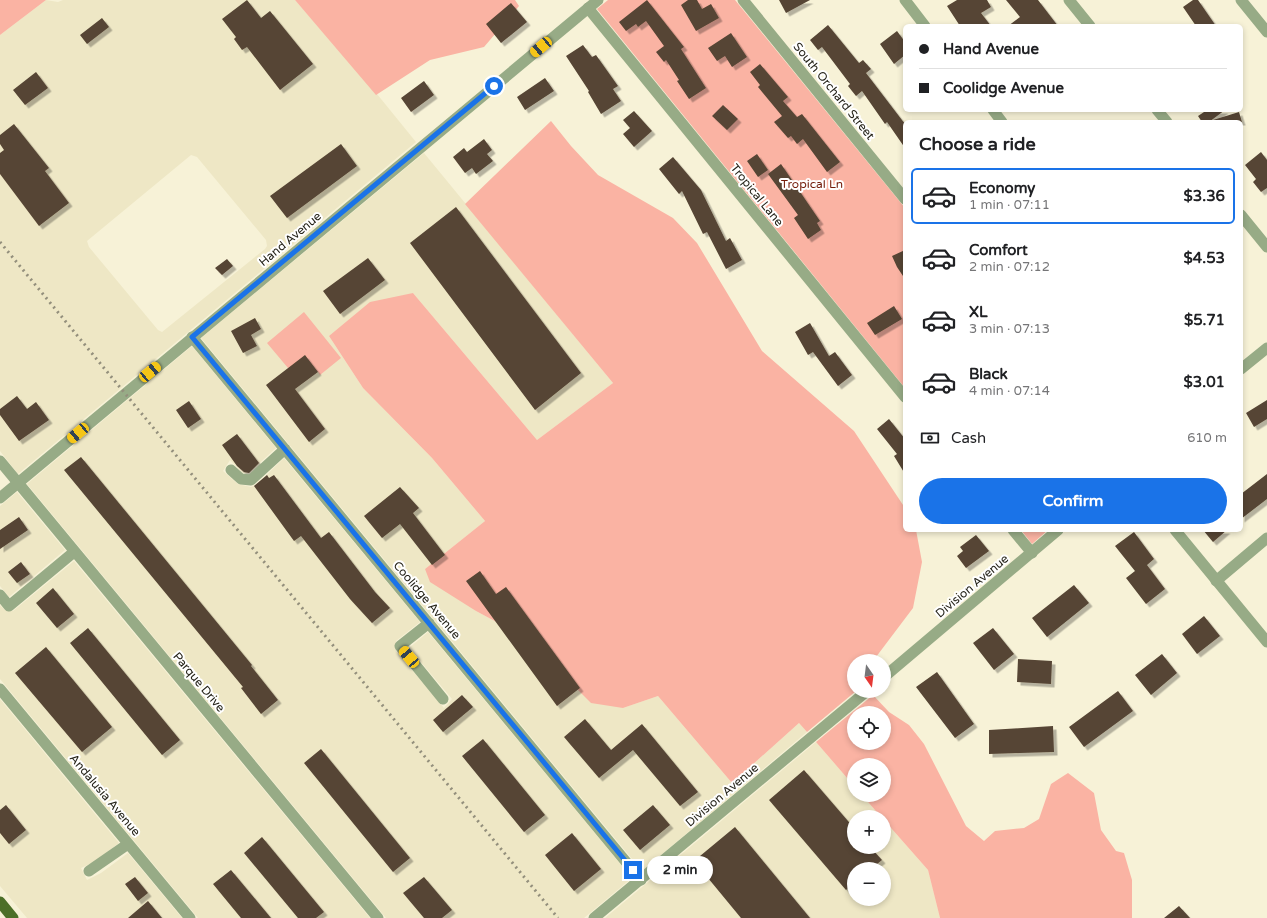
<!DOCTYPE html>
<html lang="en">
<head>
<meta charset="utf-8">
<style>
	body { margin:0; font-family:"Varela Round",sans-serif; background:#f2f2f2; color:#202124; height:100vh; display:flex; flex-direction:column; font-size:15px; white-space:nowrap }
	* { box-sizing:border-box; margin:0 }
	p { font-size:13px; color:#757577 }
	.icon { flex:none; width:22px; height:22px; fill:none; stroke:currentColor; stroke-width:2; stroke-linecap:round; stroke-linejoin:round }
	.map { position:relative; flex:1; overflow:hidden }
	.panel { position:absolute; left:903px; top:120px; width:340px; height:412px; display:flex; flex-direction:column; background:#fff; border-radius:6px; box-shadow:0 2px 6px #0003 }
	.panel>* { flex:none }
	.top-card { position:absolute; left:903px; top:24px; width:340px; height:88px; border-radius:6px; box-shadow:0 2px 6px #0003; display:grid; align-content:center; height:88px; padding:0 16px; background:#fff }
	.needle { width:26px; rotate:166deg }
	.tools { position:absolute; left:847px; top:654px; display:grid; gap:8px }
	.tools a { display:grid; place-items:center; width:44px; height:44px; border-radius:50%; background:#fff; box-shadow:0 2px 6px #0003; font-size:20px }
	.end { position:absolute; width:18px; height:18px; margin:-9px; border:5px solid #1a73e8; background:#fff; box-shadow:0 0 0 2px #fff }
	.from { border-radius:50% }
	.bubble { position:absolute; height:28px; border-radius:14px; background:#fff; box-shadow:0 2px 6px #0003; font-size:13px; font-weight:700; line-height:28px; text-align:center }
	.car { position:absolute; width:12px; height:24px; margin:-12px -6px; border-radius:5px; box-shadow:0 0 3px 1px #0007; background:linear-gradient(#f5c518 24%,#345 0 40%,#f5c518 0 76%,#345 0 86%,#f5c518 0) }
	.top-card b { display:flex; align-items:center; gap:14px; height:38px; font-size:15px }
	.top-card b+b { border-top:1px solid #e0e0e0 }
	.top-card i { width:10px; height:10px; background:#202124 }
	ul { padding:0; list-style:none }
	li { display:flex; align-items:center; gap:12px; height:56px; margin:0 8px 6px; padding:0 8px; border:2px solid transparent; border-radius:6px }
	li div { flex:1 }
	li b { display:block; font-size:15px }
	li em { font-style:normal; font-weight:700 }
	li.current { border-color:#1a73e8 }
	li>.icon { width:36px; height:36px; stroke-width:1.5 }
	h2 { padding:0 16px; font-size:18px; line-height:48px }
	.pay { display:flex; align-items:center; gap:10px; height:44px; padding:0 16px; font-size:15px }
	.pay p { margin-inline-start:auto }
	.primary-button { display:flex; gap:8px; margin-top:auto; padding:8px 16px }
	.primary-button a { flex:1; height:46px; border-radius:24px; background:#1a73e8; color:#fff; font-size:16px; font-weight:700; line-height:46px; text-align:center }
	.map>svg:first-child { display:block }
	.built { fill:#eee7c5; fill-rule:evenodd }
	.green { fill:#fab3a3; fill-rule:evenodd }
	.building { fill:#564534; filter:url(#shadow) }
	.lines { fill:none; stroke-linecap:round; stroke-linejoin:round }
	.minor { stroke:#97ab86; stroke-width:11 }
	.tertiary { stroke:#97ab86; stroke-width:11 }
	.primary { stroke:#4c6f28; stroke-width:11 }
	.rail { stroke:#938f7c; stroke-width:3; stroke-dasharray:2 4; stroke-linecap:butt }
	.route { stroke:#1a73e8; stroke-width:5 }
	.labels { text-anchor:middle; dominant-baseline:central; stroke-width:4; stroke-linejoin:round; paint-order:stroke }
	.street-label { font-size:12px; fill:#242218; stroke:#fff }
	.park-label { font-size:12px; fill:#741c0a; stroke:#fff }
</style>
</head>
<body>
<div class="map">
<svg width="1267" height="918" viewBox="0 0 1267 918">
	<defs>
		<filter id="shadow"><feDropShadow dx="3.5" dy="3.5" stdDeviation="0" flood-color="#0004"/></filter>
	</defs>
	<rect width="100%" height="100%" fill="#f7f2d7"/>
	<path class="built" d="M46 0 58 2 63 0H295L377 94 416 142 18 474 0 451V35ZM191 155 197 157 266 240 267 246 265 249 162 332 158 330 89 247 87 241Z
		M424 153 613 383 537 440 413 293 329 336 363 388 432 458 485 521 425 569 476 611 541 646 623 708 658 696 732 783 799 723 807 732 642 871 201 338Z
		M192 346 276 448 249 473H243L230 460 223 471 238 484 251 487 256 485 284 458 420 622 396 641V651L444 708 452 699 409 648 428 632 632 878 584 918H386L27 484Z
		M17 492 65 550 9 597 0 586V506Z
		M74 561 370 918H198L0 679V605L5 610 13 611Z
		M0 699 119 843 94 862 81 868 87 880 101 873 128 853 182 918H27L0 886Z
		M816 742 854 786V795H862L881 817H854V847H884V820L928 870 940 918H605ZM854 869H884V899H854Z"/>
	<path class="green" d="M0 0H46L0 35Z
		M295 0H515L519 6 484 47 430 60 376 95Z
		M608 0H735L905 208V388L597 9Z
		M551 121 571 146 598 175 673 218 697 243 762 351 854 431 905 508V530H916L922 562 913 608 873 661H854V691H856L807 732 799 723 732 783 658 696 623 708 591 703 568 680 541 646 476 611 430 582 425 569 485 521 432 458 363 388 329 336 370 302 413 293 537 440 613 383 465 204Z
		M304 312 341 358 320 375 318 372 288 368 267 343Z
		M1021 530H1048L1032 544Z
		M873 695 889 712 909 725 924 744 966 826 984 841 995 831 1024 828 1039 819 1051 784 1068 773 1094 793 1101 830 1116 851 1124 853 1132 880V918H940L928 870 884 820V817H881L862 795H884V765H854V786L816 742ZM854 713H884V743H854Z"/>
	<path class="building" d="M247 0 261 18 270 11 313 64 280 90 247 47 242 50 234 39 236 37 222 19Z
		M647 0 684 47 681 49 706 88 689 99 677 81 679 80 666 60 664 62 656 52 664 46 646 21 638 27 636 24 626 31 619 22Z
		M688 0H697L702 9 711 4 719 18 696 31 681 5Z
		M779 0H810L786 13Z
		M957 0H987L991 7 981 13 991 26H960L947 6Z
		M1006 0H1038L1058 26H1008L1020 17Z
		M1193 0H1198L1216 26H1196L1183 7Z
		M511 3 527 22 501 43 486 24Z
		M102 18 109 27 87 44 80 35Z
		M828 25 859 63 863 60 871 69 866 73 905 124V148L887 122 885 124 862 91 856 96 848 86 850 84 822 47 818 50 810 40Z
		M897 31 905 42V55L894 64 880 44Z
		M731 33 747 57 732 67 725 56 717 61 708 48Z
		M583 45 592 57 596 55 618 86 613 89 621 101 601 114 588 92 589 91 566 56Z
		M760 64 788 97 783 101 797 117 802 114 840 162 827 172 803 139 797 144 791 136 788 138 774 122 782 116 758 87 760 85 750 72Z
		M36 72 48 88 25 105 13 90Z
		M545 78 554 91 525 110 517 97Z
		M424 81 434 95 411 112 401 98Z
		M723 105 738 119 727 130 712 116Z
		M1207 110H1225L1209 122H1202L1198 116Z
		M634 111 652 131 634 147 623 134 630 128 623 120Z
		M1239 112 1242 122H1213V120Z
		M14 124 49 168 45 171 69 203 39 226 0 174V153L4 150 0 144V135Z
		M484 139 492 150 487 154 493 161 476 174 472 168 465 173 453 157 464 148 467 152Z
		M341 144 357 166 287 218 270 196Z
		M1261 152 1267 160V188L1261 192 1253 182 1256 179 1245 165Z
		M757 154 768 170 758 177 747 161Z
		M673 157 701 190 726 241 730 238 742 260 726 269 707 232 703 234 682 191 679 194 659 169Z
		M781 164 820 221 817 223 821 230 808 239 794 218 798 215 768 174Z
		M456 207 581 373 535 410 410 243Z
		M905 250V279L897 267 892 256Z
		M368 258 385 280 340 314 323 291Z
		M227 259 233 266 222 275 215 268Z
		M894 306 902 319 875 335 867 323Z
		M255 318 261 329 251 335 257 346 243 353 231 331Z
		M810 323 829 356 835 352 852 375 838 386 813 352 808 355 795 332Z
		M305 355 318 372 295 389 325 429 309 442 266 385Z
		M17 396 27 409 36 402 49 420 19 441 0 415V409Z
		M1267 400V419L1254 427 1246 413Z
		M189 401 201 419 188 428 176 410Z
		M889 419 905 439V474L894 456 897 454 877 429Z
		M237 434 259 463 249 473 244 472 237 466 222 445Z
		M81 457 252 665 251 666 278 700 261 714 241 688 243 687 64 470Z
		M1267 474V499L1241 519V494Z
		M267 475 269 478 274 475 321 538 329 532 375 592 390 608 372 623 350 599 301 536 294 541 254 486Z
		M400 487 419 508 413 513 445 555 432 565 400 524 382 538 364 516Z
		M19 517 28 530 0 549V530Z
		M1203 530H1227L1213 542Z
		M1134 532 1154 559 1147 565 1165 589 1146 604 1126 578 1135 571 1115 546Z
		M976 535 989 551 966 568 957 556 963 551 960 547Z
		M21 562 30 574 17 583 8 572Z
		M480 571 496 594 506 587 580 688 557 706 466 581Z
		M1074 585 1089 603 1047 637 1032 618Z
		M53 588 74 614 57 628 36 603Z
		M1204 616 1220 636 1197 654 1182 634Z
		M88 628 180 740 162 755 70 643Z
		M993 628 1014 654 994 670 973 643Z
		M46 647 112 727 82 752 15 673Z
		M1162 654 1177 673 1151 695 1135 675Z
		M1018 659 1052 661 1051 684 1017 682Z
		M937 672 974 724 955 738 916 687Z
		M1118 691 1133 711 1084 747 1069 727Z
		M462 695 473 707 443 732 433 720Z
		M585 719 611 750 642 724 698 792 680 806 633 750 599 778 564 737Z
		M1053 726 1054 752 989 754V730Z
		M483 739 545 815 524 832 462 756Z
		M321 749 410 858 393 872 304 763Z
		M804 770 854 828V847H870L882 860 871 869H854V883L846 890 769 800Z
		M6 805 26 830 9 844 0 833V810Z
		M653 805 670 825 640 850 623 830Z
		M735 827 810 918H741L694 861Z
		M572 833 601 869 574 891 545 855Z
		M262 837 324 912 316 918H298L244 853Z
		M231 870 271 918H241L213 884Z
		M135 877 148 893 138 901 125 884Z
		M424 877 452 910 442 918H424L403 893Z
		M148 901 162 918H128Z
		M1179 906 1190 918H1164Z"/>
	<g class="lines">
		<path class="minor" d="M905 0 925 26
			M1069 0 1090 26
			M1241 0 1267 32
			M588 8 905 397
			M993 110 1002 122
			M1157 110 1167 122
			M1241 215 1267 247
			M192 337 641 880
			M0 461 378 918
			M231 470 241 479 251 480 285 449
			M1013 530 1032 553
			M1216 581 1267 538
			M0 595 9 606 74 552
			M429 623 400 646 443 699
			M0 689 190 918
			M89 871 128 844"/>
		<path class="tertiary" d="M743 0 905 199
			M1241 369 1267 348
			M0 498 598 0
			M1175 530 1267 642
			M884 677 1058 530
			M594 918 867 691"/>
		<path class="primary" d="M0 902 13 918"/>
		<path class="rail" d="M0 242 558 918"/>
	</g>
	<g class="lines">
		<path class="route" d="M494 86 192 337 633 870"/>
	</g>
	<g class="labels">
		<g class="street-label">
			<text transform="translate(834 91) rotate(51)">South Orchard Street</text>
			<text transform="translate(757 195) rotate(51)">Tropical Lane</text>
			<text transform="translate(290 239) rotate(-40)">Hand Avenue</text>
			<text transform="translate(972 586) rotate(-40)">Division Avenue</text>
			<text transform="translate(427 600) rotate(50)">Coolidge Avenue</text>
			<text transform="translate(199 682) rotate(50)">Parque Drive</text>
			<text transform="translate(105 795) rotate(50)">Andalusia Avenue</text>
			<text transform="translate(722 795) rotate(-40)">Division Avenue</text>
		</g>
		<g class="park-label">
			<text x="812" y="184">Tropical Ln</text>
		</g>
	</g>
</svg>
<div class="tools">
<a><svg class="needle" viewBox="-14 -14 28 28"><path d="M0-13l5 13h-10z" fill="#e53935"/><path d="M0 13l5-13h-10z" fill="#757577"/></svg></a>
<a><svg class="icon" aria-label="locate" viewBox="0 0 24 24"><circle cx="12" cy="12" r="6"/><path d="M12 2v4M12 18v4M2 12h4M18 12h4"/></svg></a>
<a><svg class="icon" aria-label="layers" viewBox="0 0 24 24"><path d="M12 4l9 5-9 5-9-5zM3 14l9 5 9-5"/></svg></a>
<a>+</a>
<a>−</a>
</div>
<i class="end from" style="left:494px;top:86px"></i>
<i class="end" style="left:633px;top:870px"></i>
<div class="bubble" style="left:647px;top:856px;width:66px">2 min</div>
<i class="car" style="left:541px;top:47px;rotate:230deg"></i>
<i class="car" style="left:150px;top:372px;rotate:50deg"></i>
<i class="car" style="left:78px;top:433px;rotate:230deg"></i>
<i class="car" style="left:409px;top:657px;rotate:320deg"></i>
<div class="top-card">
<b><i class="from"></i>Hand Avenue</b>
<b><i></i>Coolidge Avenue</b>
</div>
<section class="panel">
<h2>Choose a ride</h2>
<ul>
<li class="current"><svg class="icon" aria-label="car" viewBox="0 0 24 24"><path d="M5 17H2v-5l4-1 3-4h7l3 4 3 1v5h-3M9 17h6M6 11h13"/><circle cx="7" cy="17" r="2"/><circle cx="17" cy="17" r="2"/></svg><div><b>Economy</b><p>1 min · 07:11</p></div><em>$3.36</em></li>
<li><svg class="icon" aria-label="car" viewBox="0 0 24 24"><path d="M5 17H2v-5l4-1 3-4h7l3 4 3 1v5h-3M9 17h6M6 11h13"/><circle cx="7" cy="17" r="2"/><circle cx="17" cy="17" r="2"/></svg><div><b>Comfort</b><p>2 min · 07:12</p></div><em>$4.53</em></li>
<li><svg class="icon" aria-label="car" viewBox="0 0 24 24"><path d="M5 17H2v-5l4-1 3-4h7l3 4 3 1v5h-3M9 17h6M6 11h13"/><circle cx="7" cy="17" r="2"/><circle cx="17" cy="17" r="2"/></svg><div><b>XL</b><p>3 min · 07:13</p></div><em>$5.71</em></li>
<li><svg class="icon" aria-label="car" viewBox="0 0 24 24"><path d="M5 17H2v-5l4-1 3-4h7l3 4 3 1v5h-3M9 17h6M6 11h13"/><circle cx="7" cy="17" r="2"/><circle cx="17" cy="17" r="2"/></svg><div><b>Black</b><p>4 min · 07:14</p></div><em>$3.01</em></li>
</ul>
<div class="pay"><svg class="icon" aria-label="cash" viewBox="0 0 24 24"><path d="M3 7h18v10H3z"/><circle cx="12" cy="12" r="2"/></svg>Cash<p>610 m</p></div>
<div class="primary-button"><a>Confirm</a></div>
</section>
</div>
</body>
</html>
